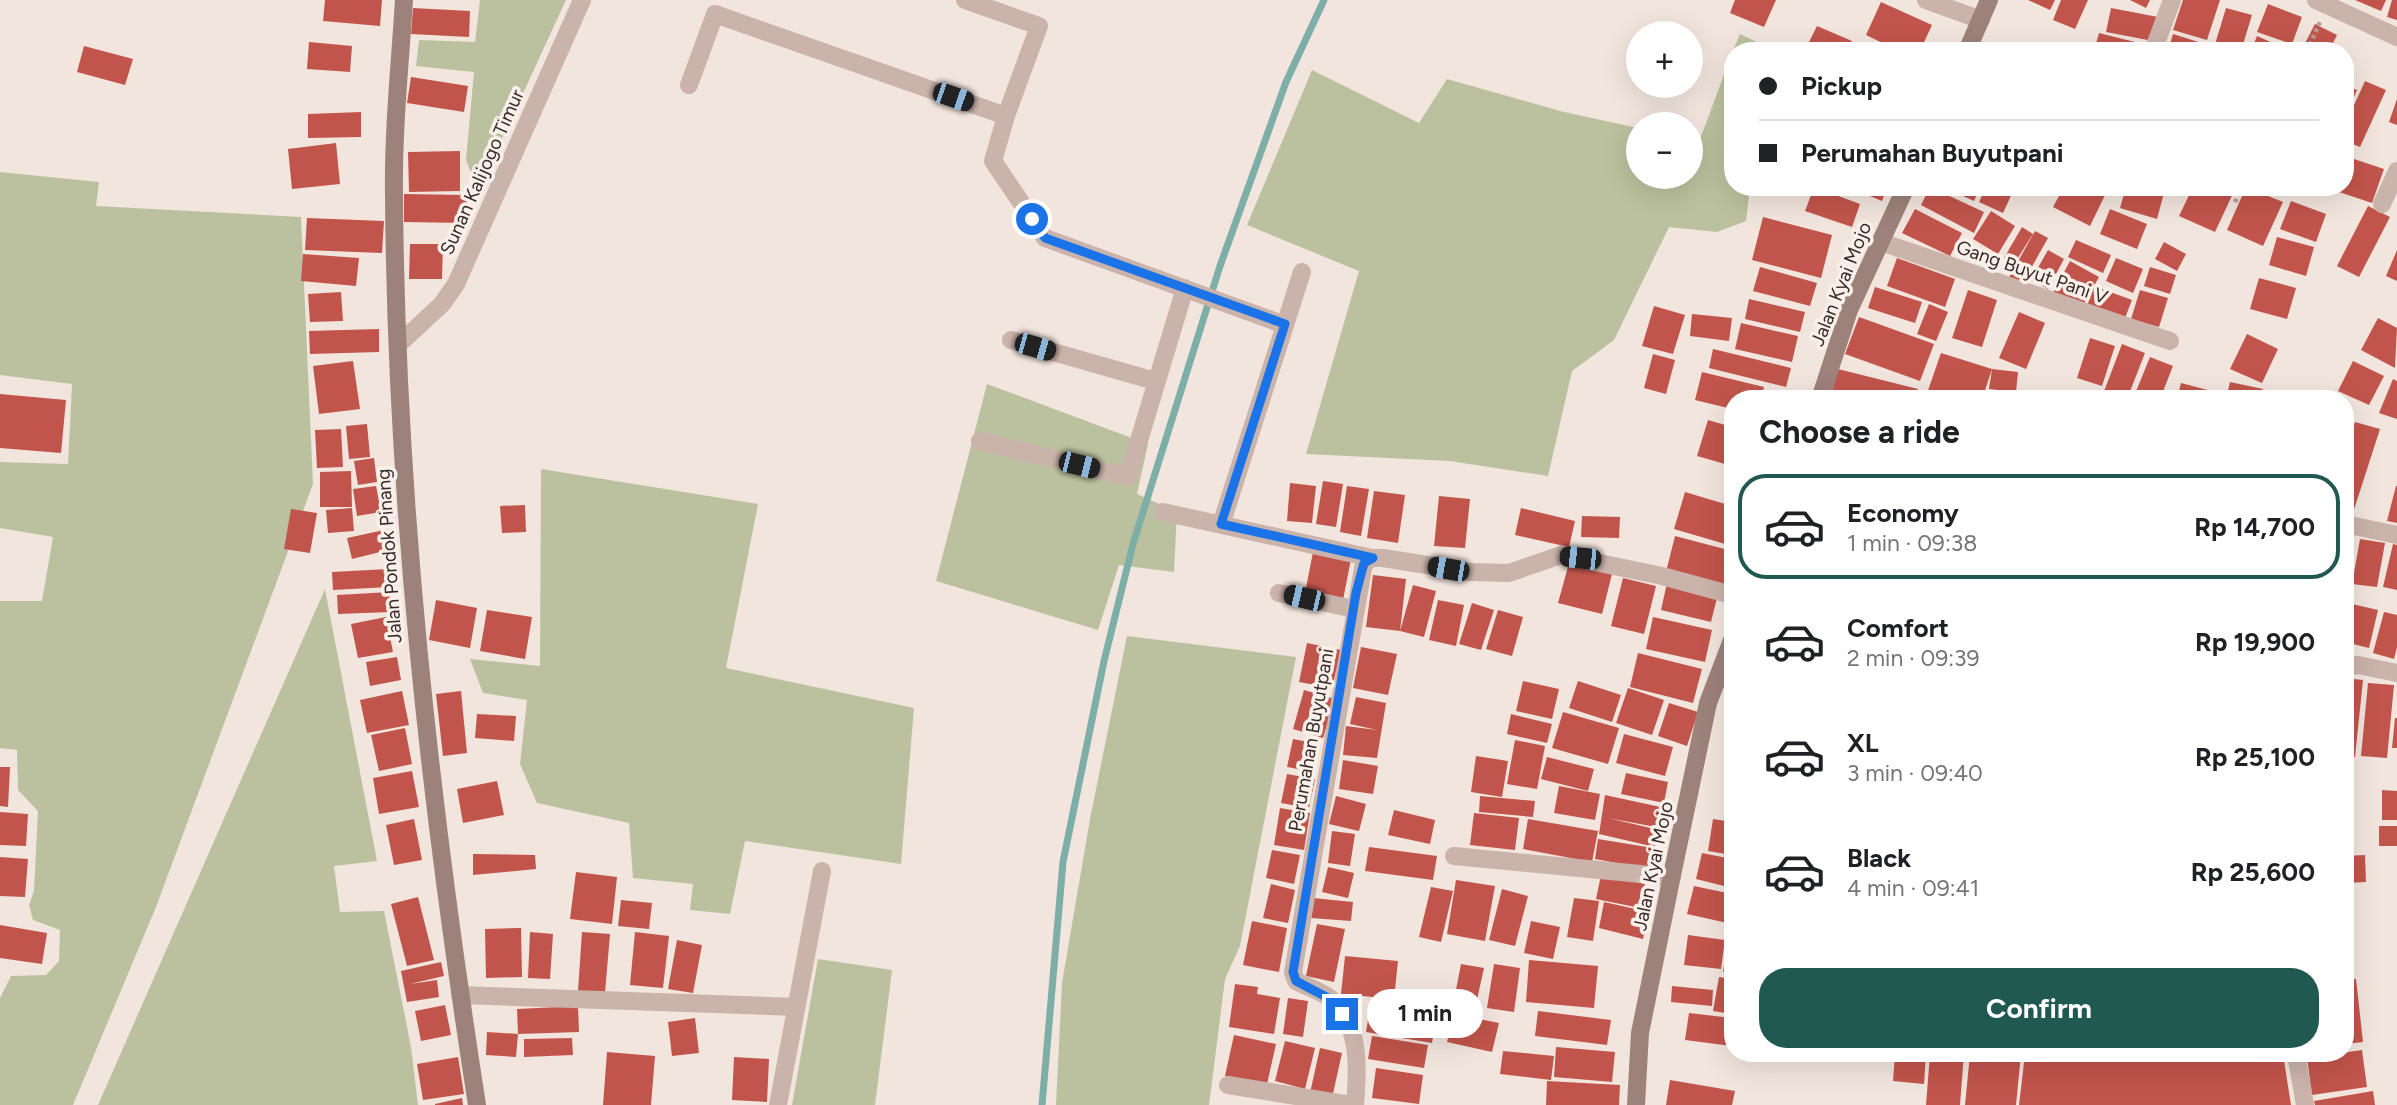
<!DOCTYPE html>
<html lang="en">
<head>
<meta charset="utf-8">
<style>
	body { margin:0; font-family:Figtree,sans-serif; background:#f6f6f6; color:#202124; height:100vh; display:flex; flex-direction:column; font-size:26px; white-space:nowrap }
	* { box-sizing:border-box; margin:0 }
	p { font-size:23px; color:#757577 }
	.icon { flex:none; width:38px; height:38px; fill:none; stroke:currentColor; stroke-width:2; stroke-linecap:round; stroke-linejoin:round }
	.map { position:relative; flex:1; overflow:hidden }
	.details { position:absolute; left:1724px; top:390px; width:630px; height:672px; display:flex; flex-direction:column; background:#fff; border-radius:28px; box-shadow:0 7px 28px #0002 }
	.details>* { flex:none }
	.hud { position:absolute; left:1724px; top:42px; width:630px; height:154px; border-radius:28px; box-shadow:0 7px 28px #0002; display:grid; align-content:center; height:154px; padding:0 35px; background:#fff }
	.fabs { position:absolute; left:1626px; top:21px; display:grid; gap:14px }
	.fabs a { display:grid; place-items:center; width:77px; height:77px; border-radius:50%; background:#fff; box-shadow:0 7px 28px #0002; font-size:35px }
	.end { position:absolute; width:32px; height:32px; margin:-16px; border:9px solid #1a73e8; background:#fff; box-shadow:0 0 0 4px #fff }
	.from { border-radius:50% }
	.bubble { position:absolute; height:49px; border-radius:24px; background:#fff; box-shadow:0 7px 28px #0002; font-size:23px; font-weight:700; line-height:49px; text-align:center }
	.car { position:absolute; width:21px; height:42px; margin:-21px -10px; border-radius:9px; box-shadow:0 0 5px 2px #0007; background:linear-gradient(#222 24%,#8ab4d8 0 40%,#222 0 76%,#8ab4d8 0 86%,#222 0) }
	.hud b { display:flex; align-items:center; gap:24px; height:66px; font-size:26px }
	.hud b+b { border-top:2px solid #e0e0e0 }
	.hud i { width:18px; height:18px; background:#202124 }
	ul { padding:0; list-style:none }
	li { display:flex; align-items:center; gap:21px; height:105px; margin:0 14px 10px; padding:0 21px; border:4px solid transparent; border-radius:28px }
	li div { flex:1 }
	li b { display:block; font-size:26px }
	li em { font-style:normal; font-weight:700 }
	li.current { border-color:#205852 }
	li>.icon { width:63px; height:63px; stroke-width:1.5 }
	h2 { padding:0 35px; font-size:32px; line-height:84px }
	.primary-button { display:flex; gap:14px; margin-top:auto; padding:14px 35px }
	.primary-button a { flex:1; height:80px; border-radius:28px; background:#205852; color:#fff; font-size:28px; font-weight:700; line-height:80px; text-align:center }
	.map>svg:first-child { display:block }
	.green { fill:#bbc19e }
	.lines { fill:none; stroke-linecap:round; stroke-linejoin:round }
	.stream { stroke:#7daea8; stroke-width:7 }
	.building { fill:#c2554b }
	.path { stroke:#b69d94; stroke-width:4.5; stroke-dasharray:3.5 3.5; stroke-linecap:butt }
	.street { stroke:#cab3aa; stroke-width:18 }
	.secondary { stroke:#9d827b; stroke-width:18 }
	.route { stroke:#1a73e8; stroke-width:9 }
	.labels { text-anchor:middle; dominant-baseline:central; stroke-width:7; stroke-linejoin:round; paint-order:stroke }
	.street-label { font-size:19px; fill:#372b29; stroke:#f9f0ea }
</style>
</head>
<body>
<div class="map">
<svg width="2397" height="1105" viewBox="0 0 2397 1105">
	<rect width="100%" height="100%" fill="#f2e5de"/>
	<path class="green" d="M480 0H566L478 191 466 160 474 72 416 66 419 40 475 42Z
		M1740 34 1775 51H1733Z
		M1732 53V187H1750L1746 221 1717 232 1669 227 1614 340 1572 371 1548 476 1450 461 1306 454 1359 271 1247 225 1312 70 1419 123 1447 79 1564 112 1638 128V177H1690L1691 140 1699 142Z
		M0 172 99 182 96 206 301 217 313 484 156 907 73 1105H0V998L11 976 46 975 59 961 60 930 33 920 29 905 34 891 38 811 18 790 17 750 0 748V601H42L53 537 0 528V462L68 464 72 384 0 375Z
		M987 384 1148 444 1137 494 1177 512 1174 572 1119 565 1098 630 936 581Z
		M541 469 758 504 726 668 914 708 901 864 745 841 730 914 690 910 693 884 633 878 629 823 537 803 520 764 527 700 483 693 470 659 540 666Z
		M325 589 377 861 334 866 340 912 384 911 411 1047 418 1105H98Z
		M1127 636 1296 657 1240 946 1225 979 1209 1105H1056L1062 983 1090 819Z
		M818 959 892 970 875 1105H792Z"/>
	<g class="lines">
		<path class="stream" d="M1042 1105 1063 862 1104 661 1133 544 1220 266 1286 82 1324 0"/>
	</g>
	<path class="building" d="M325 0H382L380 26 323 21Z
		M1735 0H1776L1764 27 1730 13Z
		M2028 0H2055L2050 10Z
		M2061 0H2088L2075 29 2053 20Z
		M2130 0H2150L2146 8Z
		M2183 0H2220L2207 40 2173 30Z
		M2355 0H2386L2381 11Z
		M2392 0H2397V20L2387 17Z
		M1881 2 1932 25 1920 51H1899L1866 35Z
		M2268 4 2302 17 2292 44 2257 32Z
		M413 8 470 11 469 37 411 34Z
		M2111 8 2158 17 2153 41 2106 32Z
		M2226 8 2252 15 2241 51H2213Z
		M2315 24 2337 35 2329 51H2301Z
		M1817 26 1852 41 1848 51H1819L1807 46Z
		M2099 33 2147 45 2145 51H2094Z
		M2173 34 2208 45 2206 51H2168Z
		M2257 36 2291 51H2251Z
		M309 42 352 46 350 72 307 69Z
		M84 46 133 59 125 85 77 72Z
		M411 77 468 86 464 112 407 103Z
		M2365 81 2386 90 2360 147 2345 141V125Z
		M2345 85 2357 90 2345 118Z
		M2397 99V125L2389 122Z
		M361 112V137L308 138V114Z
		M336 143 340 184 292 189 288 149Z
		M460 151V191L409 192 408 152Z
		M2351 158 2384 169 2372 203 2339 192 2340 187H2345V174Z
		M1814 187 1860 204 1852 227 1805 211Z
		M1848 187H1887L1882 201Z
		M1930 187 1984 212 1974 233 1921 205Z
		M1943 187H1980L1974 201Z
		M1986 187H2015L2003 213 1979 202Z
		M2064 187H2109L2090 226 2053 207Z
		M2126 187H2144L2164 193 2157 219 2120 208Z
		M2193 187H2236L2215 232 2179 216Z
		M2246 187 2283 202 2263 246 2227 230Z
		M2267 187H2293L2289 196Z
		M404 194 467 195V223L404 222Z
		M2291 201 2326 214 2316 242 2280 229Z
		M2368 206 2390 217 2359 277 2337 266Z
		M1915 209 1962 233 1950 256 1902 233Z
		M2110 209 2147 224 2137 249 2100 234Z
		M1991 211 2015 226 1998 254 1973 239Z
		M1763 217 1832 235 1821 278 1752 260Z
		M307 218 384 221 382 253 305 250Z
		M2022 227 2033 234 2014 264 2004 258Z
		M2035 231 2048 238 2021 286 2008 279Z
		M2277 237 2314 247 2306 276 2269 265Z
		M2076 240 2111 255 2103 273 2068 257Z
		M2164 242 2186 254 2177 271 2155 259Z
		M410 244H443L442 279H409Z
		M2048 250 2064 259 2048 289 2031 280Z
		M2397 250V281L2386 276Z
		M303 254 359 258 356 286 301 281Z
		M1897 258 1955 279 1945 307 1887 286Z
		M2116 258 2143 269 2133 293 2106 281Z
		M2070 261 2099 277 2081 309 2053 293Z
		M1760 267 1817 283 1810 306 1753 291Z
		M2150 267 2176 275 2170 294 2144 286Z
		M2259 278 2296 288 2287 319 2250 309Z
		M2094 286 2132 300 2123 323 2086 309Z
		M1875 287 1922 302 1915 323 1868 308Z
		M1968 290 1997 300 1982 347 1952 338Z
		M2140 290 2168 298 2159 327 2131 319Z
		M341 292 343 321 310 322 308 294Z
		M1749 299 1805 312 1800 332 1745 319Z
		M1929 304 1948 312 1936 341 1917 334Z
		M1654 306 1685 315 1673 354 1642 346Z
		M2019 312 2045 323 2026 369 1999 358Z
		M1692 314 1732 318 1729 341 1690 336Z
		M1859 317 1934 344 1920 381 1845 354Z
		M2378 318 2397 328 2395 368 2361 350Z
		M1741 323 1798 336 1792 362 1735 349Z
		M379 329V352L310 354 309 331Z
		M2247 334 2278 349 2262 383 2230 369Z
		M2090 338 2115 346 2102 386 2077 378Z
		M2122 344 2145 353 2127 399H2115L2103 394Z
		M1713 349 1791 368 1786 387 1709 368Z
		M1941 353 1992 369 1982 399H1925Z
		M1653 354 1675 360 1666 394 1644 388Z
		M2150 357 2173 366 2160 399H2133Z
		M353 361 360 409 319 414 313 366Z
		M2353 361 2384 376 2369 405 2338 391Z
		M1838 369 1918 389 1915 399H1830Z
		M1992 369 2018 372 2016 392 1989 389Z
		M1702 372 1764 387 1761 399H1732V409L1695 400Z
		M2393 379 2397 381V419L2379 413Z
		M2230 382 2263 389 2261 399H2226Z
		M2181 383 2219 393 2217 399H2177Z
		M0 394 66 400 61 453 0 448Z
		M1708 420 1732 427V466L1697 456Z
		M2355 422 2380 429 2350 522 2345 520V452Z
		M367 424 370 457 349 459 346 426Z
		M341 429 343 467 317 468 315 430Z
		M374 458 377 482 358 485 354 461Z
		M351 471 352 507H320V472Z
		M1323 481 1343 484 1336 527 1316 524Z
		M1290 483 1316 486 1312 523 1287 521Z
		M376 486 381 512 357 516 353 489Z
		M1347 486 1369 489 1361 536 1340 532Z
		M2396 486H2397V523L2387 521Z
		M1374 491 1405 495 1398 543 1367 538Z
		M1685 492 1732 506V546L1674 529Z
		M1439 496 1470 499 1465 548 1434 546Z
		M525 505 526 532 502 533 500 506Z
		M352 508 354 531 328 533 326 510Z
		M1521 508 1575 521 1569 547 1515 535Z
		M291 509 317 513 310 553 284 549Z
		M1582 516 1620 517 1619 538 1581 537Z
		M384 530 388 550 352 559 347 538Z
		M1675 536 1732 551 1723 587 1666 572Z
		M2360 539 2385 543 2377 587 2352 584Z
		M2393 544 2397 545V590L2383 587Z
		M1313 552 1351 559 1343 600 1305 593Z
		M1569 563 1612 574 1602 614 1558 603Z
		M388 569 389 587 333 590 332 572Z
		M1373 575 1406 579 1400 631 1366 627Z
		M1623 578 1656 586 1644 634 1611 626Z
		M1667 583 1718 594 1711 622 1661 610Z
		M1413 585 1436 591 1424 637 1400 631Z
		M390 592V612L338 614 337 595Z
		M436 600 477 608 470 648 429 640Z
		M1438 600 1464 605 1456 646 1429 640Z
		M1472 603 1494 610 1481 650 1459 644Z
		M2352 604 2378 610 2369 648 2345 642Z
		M487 610 532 617 525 659 480 651Z
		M1498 610 1523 617 1512 656 1486 649Z
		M2384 612 2397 615V647L2394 659 2373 653Z
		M386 617 393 652 358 658 351 624Z
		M1653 617 1712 630 1705 662 1646 649Z
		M1307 643 1341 650 1332 688 1299 682Z
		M1361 647 1397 654 1388 695 1353 688Z
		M1638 653 1702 669 1693 703 1630 687Z
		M397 657 401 680 370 686 366 662Z
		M2345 678 2363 680 2355 757 2345 756Z
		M1523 681 1559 689 1552 719 1516 711Z
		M1578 681 1621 695 1612 722 1569 708Z
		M2368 683 2394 685 2387 758 2361 756Z
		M1628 688 1664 700 1652 735 1616 723Z
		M1304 690 1335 699 1323 738 1293 729Z
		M402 691 409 725 367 733 360 700Z
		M461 691 467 753 443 756 436 694Z
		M1356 697 1386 703 1377 758 1343 755 1346 726 1377 730 1350 724Z
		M1669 703 1698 712 1687 746 1658 736Z
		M1563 712 1619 728 1608 764 1552 748Z
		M477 714 516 716 514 741 475 738Z
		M1511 714 1552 724 1547 743 1507 734Z
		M2395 718H2397V748H2392Z
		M1732 726V749L1726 747Z
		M405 728 412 764 379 771 371 735Z
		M1624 734 1673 747 1665 776 1616 763Z
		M1293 739 1319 744 1314 772 1287 767Z
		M1515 740 1545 746 1537 789 1507 784Z
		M1476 756 1508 761 1502 797 1471 792Z
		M1547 757 1594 769 1588 791 1541 779Z
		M1343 760 1378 766 1373 794 1339 789Z
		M0 767H10L8 807 0 806Z
		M412 771 419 807 379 814 373 778Z
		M1626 773 1668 782 1664 803 1621 794Z
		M1287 774 1315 779 1309 808 1281 803Z
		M497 781 504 815 463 823 457 789Z
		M1559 786 1600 794 1595 820 1554 813Z
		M2382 790 2397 791V820H2382Z
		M1605 795 1665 808 1661 828 1608 818 1659 830 1655 847 1599 834Z
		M1336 796 1366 804 1359 831 1329 824Z
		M1480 796 1535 801 1533 817 1479 812Z
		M1280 808 1310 813 1304 850 1274 845Z
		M1394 810 1435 820 1430 844 1388 835Z
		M0 812 28 814 26 846 0 845Z
		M1474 813 1519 818 1515 850 1470 845Z
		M414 819 422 860 394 865 386 825Z
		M1528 819 1598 831 1592 862 1523 849Z
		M1713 819 1732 822V855L1708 851Z
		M2379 826H2397V846H2379Z
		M1332 831 1355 834 1350 866 1328 863Z
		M1598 839 1653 848 1649 869 1595 859Z
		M1369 847 1437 856 1433 880 1365 871Z
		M1272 850 1300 855 1294 884 1266 878Z
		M1702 853 1732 859V888L1696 879Z
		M473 854 535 855 536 869 473 875Z
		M2365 855 2366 882 2345 883V856Z
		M0 857 28 859 25 897 0 896Z
		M1328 867 1354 873 1348 898 1322 892Z
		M576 872 617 877 612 924 570 919Z
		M1601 875 1645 884 1640 908 1596 899Z
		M1456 880 1495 886 1485 941 1447 934Z
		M1271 884 1295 890 1288 923 1263 918Z
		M1694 886 1732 894V924L1687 914Z
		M1431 887 1453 891 1441 942 1419 937Z
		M1502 889 1528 896 1515 946 1489 940Z
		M418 897 434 960 407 966 391 904Z
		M1313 898 1353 902 1351 921 1311 918Z
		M1574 898 1599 901 1593 941 1567 937Z
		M621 900 652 903 649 929 618 926Z
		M1604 902 1649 912 1643 939 1599 928Z
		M1252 921 1287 928 1279 972 1243 965Z
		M1531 921 1560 927 1553 959 1524 953Z
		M1317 924 1345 929 1334 982 1306 976Z
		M0 925 47 933 42 964 0 958Z
		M521 928 522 977 486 978 485 929Z
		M530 932 553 934 550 979 528 978Z
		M582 932 610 934 605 993 578 991Z
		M635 932 669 936 663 988 630 985Z
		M1688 935 1725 940 1721 969 1684 965Z
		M677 940 702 945 693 993 668 989Z
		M1727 945 1732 946V973L1723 972Z
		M1345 956 1398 961 1394 999 1341 994Z
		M1529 960 1598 966 1594 1008 1526 1002Z
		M441 962 444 976 410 984 437 980 439 997 407 1002 401 971Z
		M1461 964 1484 968 1476 1004 1454 1000Z
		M1494 964 1520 968 1514 1012 1487 1008Z
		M1719 977 1732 979V1014L1713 1011Z
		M2356 979 2363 1042 2345 1044V980Z
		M1235 984 1258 987 1257 994 1280 998 1274 1034 1229 1027Z
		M1672 986 1713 990 1712 1006 1671 1002Z
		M1288 998 1308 1001 1303 1037 1283 1034Z
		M445 1005 451 1035 421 1041 415 1011Z
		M578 1006 579 1032 518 1034 516 1057 486 1055 487 1032 518 1034 517 1009Z
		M1370 1008 1436 1019 1432 1043 1366 1032Z
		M1538 1011 1611 1020 1607 1045 1535 1036Z
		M1689 1013 1732 1018V1046L1685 1040Z
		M1454 1014 1499 1023 1492 1052 1447 1042Z
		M695 1018 699 1053 672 1056 668 1022Z
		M1234 1035 1276 1044 1267 1084 1225 1076Z
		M1372 1036 1428 1045 1424 1068 1368 1059Z
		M572 1038 573 1055 524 1057V1039Z
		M1285 1041 1315 1048 1305 1089 1275 1081Z
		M1556 1047 1615 1052 1612 1082 1554 1077Z
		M1320 1048 1342 1053 1332 1098 1310 1093Z
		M2362 1050 2367 1087 2312 1095 2307 1058Z
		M1503 1051 1554 1056 1551 1080 1500 1074Z
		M607 1052 655 1056 651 1105H603Z
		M1895 1054H1926L1924 1084 1893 1081Z
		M1930 1054H1964L1960 1105H1926Z
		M1970 1054H2021L2016 1105H1965Z
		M2025 1054H2283L2291 1105H2019Z
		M458 1057 464 1094 423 1100 417 1064Z
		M734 1057 769 1059 767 1102 732 1100Z
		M1376 1068 1423 1075 1419 1104 1372 1098Z
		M1670 1080 1735 1091 1732 1105H1666Z
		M1547 1081 1620 1085 1619 1105H1546Z
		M2373 1091 2375 1105H2315L2314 1101Z
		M462 1098 463 1105H435V1104Z"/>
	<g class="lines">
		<path class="path" d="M2307 51 2320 22
			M2235 202 2242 187"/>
		<path class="street" d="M965 0 1039 26 1006 116 993 161 1045 238 1285 325
			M1926 0 1981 20
			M2316 0 2397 37
			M2153 51 2172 0
			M689 85 715 14 1006 116
			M2382 204 2397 171
			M1881 242 2170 341
			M1011 340 1155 381
			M398 345 442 304 456 284 582 0
			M980 441 1128 477 1185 288
			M1163 512 1372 558
			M2345 524 2397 535
			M1221 525 1302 272
			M1279 593 1354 609
			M2345 667 2358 665 2397 673
			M1454 856 1672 877
			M460 995 796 1007
			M2296 1054 2305 1105
			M1228 1085 1351 1105
			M778 1105 822 871
			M1355 1105C1358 1070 1361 1025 1331 999 1321 991 1307 987 1296 981L1293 972 1364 563 1372 558H1383L1471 572 1509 573 1561 555 1662 576 1732 595"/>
		<path class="secondary" d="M404 0C400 65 393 130 394 195 396 501 430 803 477 1105
			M1967 51 1989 0
			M1820 399 1849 310 1906 187
			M1636 1105 1640 1033 1671 880 1708 703 1732 640"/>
	</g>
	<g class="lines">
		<path class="route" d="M1032 219 1045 238 1285 324 1221 524 1373 558 1364 563 1356 593 1293 972 1296 981 1332 1000 1342 1014"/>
	</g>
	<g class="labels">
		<g class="street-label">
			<text transform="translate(482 172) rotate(-66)">Sunan Kalijogo Timur</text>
			<text transform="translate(2032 272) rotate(19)">Gang Buyut Pani V</text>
			<text transform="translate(1841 284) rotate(-68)">Jalan Kyai Mojo</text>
			<text transform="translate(389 556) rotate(-94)">Jalan Pondok Pinang</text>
			<text transform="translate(1311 740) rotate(-80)">Perumahan Buyutpani</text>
			<text transform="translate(1653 866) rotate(-78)">Jalan Kyai Mojo</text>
		</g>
	</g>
</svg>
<div class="fabs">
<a>+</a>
<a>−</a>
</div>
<i class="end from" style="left:1032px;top:219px"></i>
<i class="end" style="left:1342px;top:1014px"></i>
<div class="bubble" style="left:1367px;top:989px;width:116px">1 min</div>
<i class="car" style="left:953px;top:97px;rotate:109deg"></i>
<i class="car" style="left:1035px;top:347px;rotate:106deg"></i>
<i class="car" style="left:1079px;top:465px;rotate:104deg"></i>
<i class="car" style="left:1580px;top:558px;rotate:276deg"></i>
<i class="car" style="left:1448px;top:569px;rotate:280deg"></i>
<i class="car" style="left:1304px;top:598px;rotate:283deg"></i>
<div class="hud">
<b><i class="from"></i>Pickup</b>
<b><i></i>Perumahan Buyutpani</b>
</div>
<section class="details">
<h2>Choose a ride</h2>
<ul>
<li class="current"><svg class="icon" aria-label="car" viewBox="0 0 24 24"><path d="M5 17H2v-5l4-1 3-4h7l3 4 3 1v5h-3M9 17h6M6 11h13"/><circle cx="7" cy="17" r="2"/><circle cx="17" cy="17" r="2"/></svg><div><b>Economy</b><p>1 min · 09:38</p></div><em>Rp 14,700</em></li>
<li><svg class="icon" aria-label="car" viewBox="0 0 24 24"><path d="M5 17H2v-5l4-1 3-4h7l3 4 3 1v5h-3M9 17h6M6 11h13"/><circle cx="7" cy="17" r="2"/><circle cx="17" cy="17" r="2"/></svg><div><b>Comfort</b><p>2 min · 09:39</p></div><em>Rp 19,900</em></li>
<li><svg class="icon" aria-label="car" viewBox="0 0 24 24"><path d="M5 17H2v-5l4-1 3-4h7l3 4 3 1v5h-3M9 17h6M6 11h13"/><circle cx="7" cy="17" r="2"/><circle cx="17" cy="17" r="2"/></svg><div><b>XL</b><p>3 min · 09:40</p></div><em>Rp 25,100</em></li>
<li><svg class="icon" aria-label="car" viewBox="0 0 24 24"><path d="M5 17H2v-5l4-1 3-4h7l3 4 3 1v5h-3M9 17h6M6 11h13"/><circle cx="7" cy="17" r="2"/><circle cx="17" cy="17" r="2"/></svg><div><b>Black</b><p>4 min · 09:41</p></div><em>Rp 25,600</em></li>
</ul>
<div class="primary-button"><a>Confirm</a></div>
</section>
</div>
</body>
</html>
